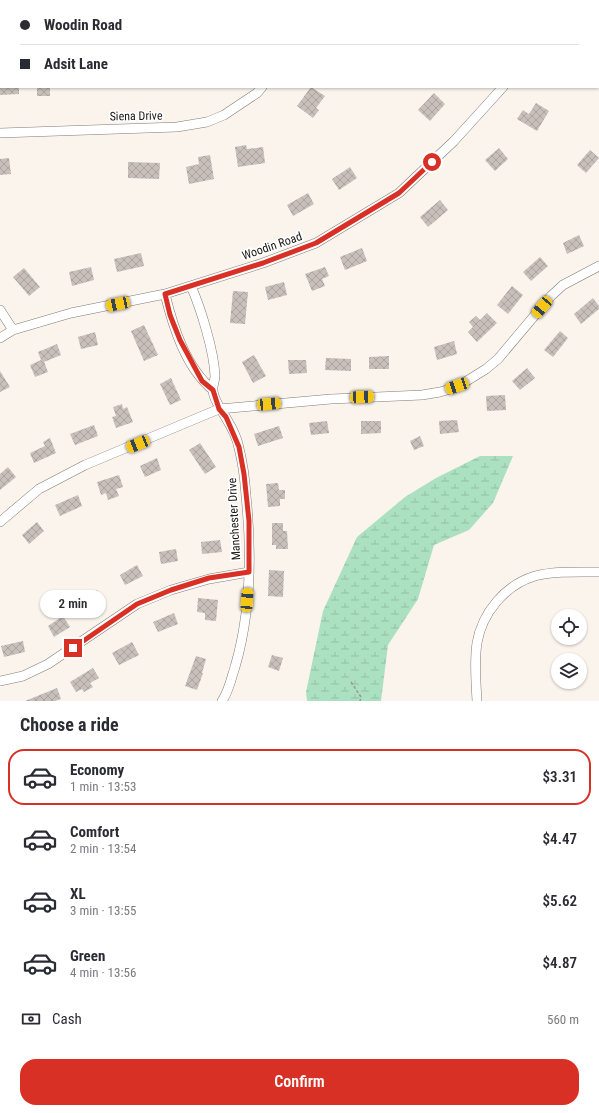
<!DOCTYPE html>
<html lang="en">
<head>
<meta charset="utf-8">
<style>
	body { margin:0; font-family:"Roboto Condensed",sans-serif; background:#f2f2f3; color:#2b2b33; height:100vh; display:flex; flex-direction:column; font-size:15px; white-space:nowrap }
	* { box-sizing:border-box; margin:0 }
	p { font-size:13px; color:#7c7c81 }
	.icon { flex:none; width:22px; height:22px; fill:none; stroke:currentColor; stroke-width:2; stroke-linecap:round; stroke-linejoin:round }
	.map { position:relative; height:701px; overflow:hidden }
	.side { display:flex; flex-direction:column; background:#fff; flex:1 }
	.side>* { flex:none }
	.hud { position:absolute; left:0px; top:0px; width:599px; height:88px; box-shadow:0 1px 3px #0004; display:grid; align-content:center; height:88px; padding:0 20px; background:#fff }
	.controls { position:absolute; left:551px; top:609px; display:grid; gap:8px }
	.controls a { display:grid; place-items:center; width:36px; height:36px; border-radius:50%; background:#fff; box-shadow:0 1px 3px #0004; font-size:20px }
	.end { position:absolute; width:18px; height:18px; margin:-9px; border:5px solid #d93025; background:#fff; box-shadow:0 0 0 2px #fff }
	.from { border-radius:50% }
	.bubble { position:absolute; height:28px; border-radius:14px; background:#fff; box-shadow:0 1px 3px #0004; font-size:13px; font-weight:600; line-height:28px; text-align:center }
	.car { position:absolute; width:12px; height:24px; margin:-12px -6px; border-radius:5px; box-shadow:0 0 3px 1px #0007; background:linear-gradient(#f5c518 24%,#345 0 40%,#f5c518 0 76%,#345 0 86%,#f5c518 0) }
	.hud b { display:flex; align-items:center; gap:14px; height:38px; font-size:15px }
	.hud b+b { border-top:1px solid #e1e1e2 }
	.hud i { width:10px; height:10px; background:#2b2b33 }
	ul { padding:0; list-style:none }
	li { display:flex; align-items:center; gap:12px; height:56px; margin:0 8px 6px; padding:0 12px; border:2px solid transparent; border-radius:16px }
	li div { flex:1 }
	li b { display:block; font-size:15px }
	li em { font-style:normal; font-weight:600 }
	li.current { border-color:#d93025 }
	li>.icon { width:36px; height:36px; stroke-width:1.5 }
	h2 { padding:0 20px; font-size:18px; line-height:48px }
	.pay { display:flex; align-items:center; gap:10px; height:44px; padding:0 20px; font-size:15px }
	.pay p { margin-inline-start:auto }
	.cta { display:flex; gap:8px; margin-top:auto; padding:8px 20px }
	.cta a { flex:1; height:46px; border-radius:16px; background:#d93025; color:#fff; font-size:16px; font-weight:600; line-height:46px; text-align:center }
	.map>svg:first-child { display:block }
	.wetland { fill:url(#wetland-marsh) }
	.building { fill:url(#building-cross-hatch) }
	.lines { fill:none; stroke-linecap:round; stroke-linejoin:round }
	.minor-casing { stroke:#827b75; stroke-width:10 }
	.path { stroke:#9a9590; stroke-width:1.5; stroke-dasharray:3 2; stroke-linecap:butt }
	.minor { stroke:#fff; stroke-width:9 }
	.route { stroke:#d93025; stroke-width:5 }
	.labels { text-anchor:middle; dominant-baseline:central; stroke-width:3.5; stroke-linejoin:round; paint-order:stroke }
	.street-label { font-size:12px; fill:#191714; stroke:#fff }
</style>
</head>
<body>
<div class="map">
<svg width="599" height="701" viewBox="0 0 599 701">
	<defs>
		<pattern id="wetland-marsh" width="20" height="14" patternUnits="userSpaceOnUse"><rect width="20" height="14" fill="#abe1c0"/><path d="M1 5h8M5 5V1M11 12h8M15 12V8" fill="none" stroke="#93c0a4"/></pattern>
		<pattern id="building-cross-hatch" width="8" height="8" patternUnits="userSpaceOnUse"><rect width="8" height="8" fill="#c8bfba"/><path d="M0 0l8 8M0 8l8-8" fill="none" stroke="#aba39f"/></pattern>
	</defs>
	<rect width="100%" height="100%" fill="#fbf4ed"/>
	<path class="wetland" d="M480 456H513L493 503 469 530 434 545 418 599 388 645 381 701H307L306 692 323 611 357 537 405 497 436 478Z"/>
	<path class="building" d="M0 87H19V94L0 95Z
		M37 87H50V96H37Z
		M311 87 325 96 316 108 319 110 313 118 297 106Z
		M434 93 445 104 430 121 418 110Z
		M536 103 549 111 537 131 517 119 523 110 529 114Z
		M246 145 247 149 263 147 265 163 238 167 235 147Z
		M499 148 508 159 495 171 485 160Z
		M590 150 599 158 586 173 577 165Z
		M210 155 214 179 189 184 186 167 199 164 198 157Z
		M9 158 11 174 0 175V159Z
		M128 162 160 163 159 179 128 178Z
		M350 167 357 178 339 190 332 179Z
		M308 193 314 204 293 216 287 205Z
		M440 200 448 210 428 227 420 217Z
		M579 235 584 246 567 254 563 243Z
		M362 248 367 261 345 270 340 257Z
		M141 253 144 266 117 272 114 259Z
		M540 257 548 266 531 281 523 272Z
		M91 267 94 280 72 286 69 272Z
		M325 267 329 276 322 279 325 286 312 291 305 274Z
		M24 268 40 287 29 296 13 277Z
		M284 282 287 295 268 300 265 287Z
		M512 286 523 295 508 314 497 305Z
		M233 291 248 292 245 324 230 323Z
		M593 298 599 306V309L581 324 574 314Z
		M487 313 497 323 477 342 468 332 473 327 469 322 476 316 480 320Z
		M144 325 158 355 144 361 131 331Z
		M560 331 568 338 553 357 544 350Z
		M95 332 98 345 81 349 78 337Z
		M454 341 457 354 437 360 434 347Z
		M57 344 61 355 44 362 48 372 35 377 30 365 41 360 38 352Z
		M254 355 266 376 253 383 242 362Z
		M389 356V369H369V357Z
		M326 358 351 359V371L325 370Z
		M288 360H306L307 373 289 374Z
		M527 368 535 378 520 390 512 381Z
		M0 371 10 387 0 392Z
		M171 378 181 400 170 405 160 384Z
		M505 395 506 410 487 411 486 396Z
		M122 404 123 409 127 407 133 422 116 428 112 417 116 416 113 407Z
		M457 420 459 432 440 434 439 421Z
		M327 421 329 433 311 435 309 423Z
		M361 421H381V433L361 434Z
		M94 425 98 436 75 445 70 434Z
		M279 426 283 438 258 446 254 434Z
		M420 436 424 446 414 450 410 441Z
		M50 438 56 453 34 463 30 453 45 446 43 442Z
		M200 443 216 467 205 474 189 450Z
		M157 458 161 470 145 477 140 466Z
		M8 467 16 477 0 490V474Z
		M119 475 123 487 116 489 119 496 108 500 106 493 101 495 97 482Z
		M278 483 279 490H285V499H280V506L268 507 266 484Z
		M78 495 82 506 60 516 55 505Z
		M37 522 44 531 29 544 22 535Z
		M272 523H283V531H287L288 549H276V545H272Z
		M220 540 222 552 202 554 201 542Z
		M176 549 178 561 161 564 159 552Z
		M137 565 143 576 125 585 120 575Z
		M269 570 284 571 283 597 268 596Z
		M87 590 91 595 97 590 104 600 89 612 78 597Z
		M198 598 218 600 216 621 205 620V613L197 612Z
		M174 613 178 624 158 632 153 622Z
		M63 616 70 627 54 637 48 626Z
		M23 641 25 652 4 657 1 646Z
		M132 642 139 655 119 665 112 653Z
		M272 655 283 658 279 671 268 667Z
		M196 656 206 659 202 673H203L197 690 185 686Z
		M93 668 99 678 90 683 93 687 84 692 82 689 76 692 70 682Z
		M57 688 61 699 55 701H25Z"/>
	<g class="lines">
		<g class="minor-casing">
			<path id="minor" d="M301 1V0
				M568 1 569 0
				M0 133 177 127 207 122 224 115 257 93 262 87
				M191 286C201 309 214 351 215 376 215 381 212 386 213 391 214 401 221 409 226 418 231 426 237 438 239 448 243 464 245 480 246 496 252 553 251 612 235 667 231 679 229 691 222 701
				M165 294C173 327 186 368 213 390
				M0 310 13 330
				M0 338 13 330 71 313 165 294 263 263 316 243 399 193 454 141 503 87
				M0 522 39 489 85 465 219 409 331 399 422 395 440 392 457 387 486 369 498 359 551 296 563 285 599 266
				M0 681 23 676 48 664 137 604 171 590 209 579 249 572
				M477 701C476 682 474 662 477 643 482 613 505 585 535 576 555 571 578 572 599 572"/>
		</g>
		<path class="path" d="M351 682 361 697 360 701"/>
		<use href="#minor" class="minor"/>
	</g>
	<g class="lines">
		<path class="route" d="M73 648 137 604 171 590 209 578 249 572V521L244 474 239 447 226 417 219 409 213 390 202 381 180 340 170 315 165 294 263 263 316 243 399 193 432 162"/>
	</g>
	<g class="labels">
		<g class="street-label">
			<text transform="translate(136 116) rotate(-1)">Siena Drive</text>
			<text transform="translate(272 246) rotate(-19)">Woodin Road</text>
			<text transform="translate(234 519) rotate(-93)">Manchester Drive</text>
		</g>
	</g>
</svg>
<div class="controls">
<a><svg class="icon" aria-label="locate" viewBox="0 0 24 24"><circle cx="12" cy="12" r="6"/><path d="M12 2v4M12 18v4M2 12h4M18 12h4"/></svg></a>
<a><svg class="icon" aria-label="layers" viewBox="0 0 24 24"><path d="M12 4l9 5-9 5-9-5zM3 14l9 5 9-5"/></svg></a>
</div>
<i class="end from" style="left:432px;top:162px"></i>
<i class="end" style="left:73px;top:648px"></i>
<div class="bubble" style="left:40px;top:590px;width:66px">2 min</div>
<i class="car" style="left:118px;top:304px;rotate:258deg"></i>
<i class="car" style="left:542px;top:307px;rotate:220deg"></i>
<i class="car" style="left:457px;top:386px;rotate:251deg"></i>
<i class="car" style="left:362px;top:397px;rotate:88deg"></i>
<i class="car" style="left:269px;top:404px;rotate:85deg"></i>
<i class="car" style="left:138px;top:444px;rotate:248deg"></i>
<i class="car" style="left:247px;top:600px;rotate:4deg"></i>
<div class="hud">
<b><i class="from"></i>Woodin Road</b>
<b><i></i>Adsit Lane</b>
</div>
</div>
<section class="side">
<h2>Choose a ride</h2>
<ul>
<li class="current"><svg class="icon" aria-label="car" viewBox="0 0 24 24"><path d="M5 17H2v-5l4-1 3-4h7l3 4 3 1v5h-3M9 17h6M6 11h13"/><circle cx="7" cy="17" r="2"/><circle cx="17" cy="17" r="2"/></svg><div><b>Economy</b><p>1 min · 13:53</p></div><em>$3.31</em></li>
<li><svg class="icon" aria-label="car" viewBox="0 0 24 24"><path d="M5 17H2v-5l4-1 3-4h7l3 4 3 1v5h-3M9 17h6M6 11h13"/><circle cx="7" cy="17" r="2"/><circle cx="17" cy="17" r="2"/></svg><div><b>Comfort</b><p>2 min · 13:54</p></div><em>$4.47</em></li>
<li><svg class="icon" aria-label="car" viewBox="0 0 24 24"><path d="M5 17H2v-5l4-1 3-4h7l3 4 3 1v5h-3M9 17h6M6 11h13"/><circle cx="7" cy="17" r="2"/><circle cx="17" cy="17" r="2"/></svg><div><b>XL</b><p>3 min · 13:55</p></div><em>$5.62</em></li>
<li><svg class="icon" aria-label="car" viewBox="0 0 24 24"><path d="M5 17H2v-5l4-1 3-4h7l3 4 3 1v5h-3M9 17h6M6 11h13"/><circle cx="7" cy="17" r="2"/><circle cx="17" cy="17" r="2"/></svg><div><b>Green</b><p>4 min · 13:56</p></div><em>$4.87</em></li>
</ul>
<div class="pay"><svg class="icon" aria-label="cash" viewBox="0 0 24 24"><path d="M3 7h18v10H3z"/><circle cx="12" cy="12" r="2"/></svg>Cash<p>560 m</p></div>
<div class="cta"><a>Confirm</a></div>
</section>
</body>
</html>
